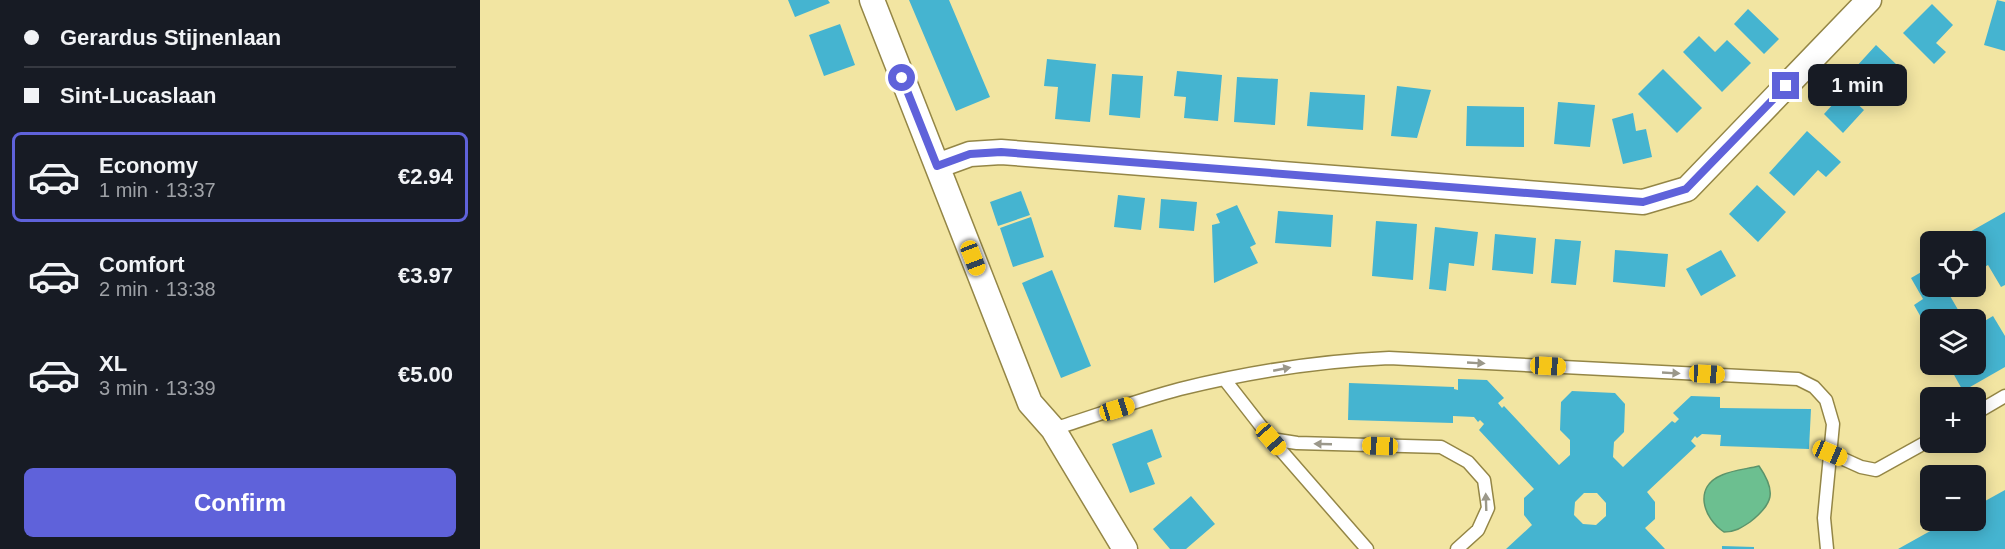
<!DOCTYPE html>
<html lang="en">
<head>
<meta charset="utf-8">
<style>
	body { margin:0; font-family:Helvetica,sans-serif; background:#20242c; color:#f1f3f6; height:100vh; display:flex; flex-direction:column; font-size:22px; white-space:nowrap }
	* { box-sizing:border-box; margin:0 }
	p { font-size:20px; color:#9ea1a6 }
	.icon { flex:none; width:33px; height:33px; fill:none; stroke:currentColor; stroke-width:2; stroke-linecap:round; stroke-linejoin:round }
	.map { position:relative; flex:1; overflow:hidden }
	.details { display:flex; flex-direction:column; background:#171b24; width:480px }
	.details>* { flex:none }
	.guide { display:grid; align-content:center; height:132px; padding:0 24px; background:#171b24 }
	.buttons { position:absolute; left:1440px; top:231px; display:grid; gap:12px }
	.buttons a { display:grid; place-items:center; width:66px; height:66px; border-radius:9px; background:#171b24; box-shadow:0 3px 15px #0003; font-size:30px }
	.end { position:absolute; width:27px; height:27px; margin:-14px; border:8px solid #5f62da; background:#fff; box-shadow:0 0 0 3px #fff }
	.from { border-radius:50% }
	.bubble { position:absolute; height:42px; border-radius:9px; background:#171b24; box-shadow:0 3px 15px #0003; font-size:20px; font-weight:700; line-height:42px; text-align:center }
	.car { position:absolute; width:18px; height:36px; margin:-18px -9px; border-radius:8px; box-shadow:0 0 4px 2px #0007; background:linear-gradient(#f5c518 24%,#345 0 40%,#f5c518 0 76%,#345 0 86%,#f5c518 0) }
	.guide b { display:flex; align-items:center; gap:21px; height:57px; font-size:22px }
	.guide b+b { border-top:2px solid #363941 }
	.guide i { width:15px; height:15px; background:#f1f3f6 }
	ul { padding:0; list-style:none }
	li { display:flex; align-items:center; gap:18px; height:90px; margin:0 12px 9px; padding:0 12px; border:3px solid transparent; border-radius:9px }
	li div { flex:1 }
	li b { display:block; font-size:22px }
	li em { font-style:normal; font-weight:700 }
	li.on { border-color:#5f62da }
	li>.icon { width:54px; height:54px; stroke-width:1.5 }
	.primary-button { display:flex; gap:12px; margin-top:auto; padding:12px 24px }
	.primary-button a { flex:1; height:69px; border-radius:9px; background:#5f62da; color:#fff; font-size:24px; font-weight:700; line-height:69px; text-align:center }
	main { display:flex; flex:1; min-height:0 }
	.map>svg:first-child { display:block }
	.water { fill:#6cbf90; stroke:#5c946b; stroke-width:1.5 }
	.building { fill:#45b4d0; fill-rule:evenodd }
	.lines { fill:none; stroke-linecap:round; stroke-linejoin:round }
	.lane-casing { stroke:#948646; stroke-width:15 }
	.street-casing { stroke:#948646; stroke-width:27 }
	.lane { stroke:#fff; stroke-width:12 }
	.street { stroke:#fff; stroke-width:24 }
	.oneway { fill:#9b988a }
	.route { stroke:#5f62da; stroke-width:8 }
</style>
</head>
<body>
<main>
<section class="details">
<div class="guide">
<b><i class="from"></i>Gerardus Stijnenlaan</b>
<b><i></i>Sint-Lucaslaan</b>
</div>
<ul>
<li class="on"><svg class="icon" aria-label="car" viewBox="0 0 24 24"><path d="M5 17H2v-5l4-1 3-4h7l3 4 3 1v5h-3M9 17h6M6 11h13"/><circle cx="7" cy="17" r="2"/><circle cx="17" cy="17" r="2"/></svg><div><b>Economy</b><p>1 min · 13:37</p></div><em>€2.94</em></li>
<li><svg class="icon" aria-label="car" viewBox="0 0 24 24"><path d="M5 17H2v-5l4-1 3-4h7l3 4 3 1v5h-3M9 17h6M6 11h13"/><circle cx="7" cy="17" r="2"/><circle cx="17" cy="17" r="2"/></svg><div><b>Comfort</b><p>2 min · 13:38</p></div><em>€3.97</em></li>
<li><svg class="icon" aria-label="car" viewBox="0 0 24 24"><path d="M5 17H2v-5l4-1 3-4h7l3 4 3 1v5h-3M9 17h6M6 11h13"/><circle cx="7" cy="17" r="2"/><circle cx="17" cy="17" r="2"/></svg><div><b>XL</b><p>3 min · 13:39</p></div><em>€5.00</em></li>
</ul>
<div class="primary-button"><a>Confirm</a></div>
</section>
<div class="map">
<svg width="1525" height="549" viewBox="0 0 1525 549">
	<rect width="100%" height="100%" fill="#f2e5a2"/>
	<path class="water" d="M1279 466C1297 492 1293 504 1270 522 1261 528 1255 532 1244 532 1223 518 1213 487 1242 475 1253 470 1267 469 1279 466Z"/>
	<path class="building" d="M308 0H348L350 3 315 17Z
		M429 0H469L510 97 476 111Z
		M1517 0 1525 2V51L1504 45Z
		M1452 4 1473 25 1456 43 1466 52 1454 64 1423 33Z
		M1268 9 1299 39 1284 54 1254 24Z
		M360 24 375 65 344 76 329 35Z
		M1219 36 1235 52 1247 40 1271 63 1242 92 1203 52Z
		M1396 45 1417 65 1397 87 1376 67Z
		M567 59 616 64 610 122 575 119 578 87 564 86Z
		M1183 69 1222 108 1197 133 1158 94Z
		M697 71 742 75 738 121 704 118 706 97 694 96Z
		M632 74 663 76 660 118 629 115Z
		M757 77 798 79 795 125 754 122Z
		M917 86 951 90 937 138 911 136Z
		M830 92 885 95 883 130 827 126Z
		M1364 92 1384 110 1363 133 1344 114Z
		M1078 102 1115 105 1110 147 1074 144Z
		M987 106 1044 107V147L986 146Z
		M1153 113 1156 131 1166 129 1172 157 1143 164 1132 119Z
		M1327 131 1361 162 1346 177 1338 170 1314 196 1289 173Z
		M1277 185 1306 212 1278 242 1249 214Z
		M541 191 550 215 518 226 510 202Z
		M638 195 665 198 661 230 634 227Z
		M681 199 717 202 714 231 679 228Z
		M757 205 776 244 770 247 778 263 734 283 732 225 740 223 736 214Z
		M798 211 853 215 851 247 795 243Z
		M1525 212V285L1521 287 1508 265 1496 272V242H1472Z
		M551 217 564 257 533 267 520 228Z
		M896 221 937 224 933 280 892 276Z
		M955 227 998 232 994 266 969 263 966 291 949 289Z
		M1015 234 1056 238 1053 274 1012 270Z
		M1075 239 1101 241 1096 285 1071 283Z
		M1135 250 1188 254 1185 287 1133 282Z
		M1241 250 1256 276 1221 296 1206 269Z
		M1450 267V286H1470L1466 289 1484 320H1450V333L1434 305 1443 299 1431 278Z
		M572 270 611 366 581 378 542 283Z
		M1513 316 1525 336V367L1483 391 1468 364H1496V326Z
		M978 379 1007 380 1024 398 1018 403 1022 408 1024 406 1079 465 1090 455V440L1080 430 1081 402 1092 391 1135 393 1145 404 1144 432 1134 442 1133 457 1143 467 1192 421 1195 423 1199 419 1193 413 1211 396 1240 397V408L1331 409 1329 449 1240 446 1241 435 1222 434 1217 438 1215 436 1211 441 1216 446 1167 492 1175 502V519L1165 528 1185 549H1026L1052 525 1044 515V498L1054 489 999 430 1004 424 1000 420 998 422 994 417 973 416V423L868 420 869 383 974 387V389L978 390ZM1104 493H1117L1126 503V516L1116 525 1103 524 1094 515 1095 502Z
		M672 429 682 457 667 463 675 484 650 493 632 444Z
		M1525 490V549H1418L1470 520H1496V506Z
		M711 496 735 524 706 549H690L673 529Z
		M1242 546 1274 547V549H1242Z"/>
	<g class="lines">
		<g class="lane-casing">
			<path id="lane" d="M745 380 791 439 887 549
				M1496 413 1525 396
				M573 429C615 416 658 400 700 389 769 372 839 361 909 358L1318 379 1334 387 1346 400 1353 424 1344 518 1347 549
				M791 439 817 443 961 447 988 462 1004 480 1008 508 998 530 977 549
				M1350 453 1381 467 1396 470 1450 440"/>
		</g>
		<g class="street-casing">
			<path id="street" d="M392 0 550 403 573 429 645 549
				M457 166 490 154 521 152 1163 202 1207 189 1389 0"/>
		</g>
		<use href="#lane" class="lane"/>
		<use href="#street" class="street"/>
	</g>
	<defs><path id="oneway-solid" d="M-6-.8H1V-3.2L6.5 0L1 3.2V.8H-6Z" transform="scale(1.5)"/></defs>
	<g class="oneway">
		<use href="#oneway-solid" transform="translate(996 363) rotate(3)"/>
		<use href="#oneway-solid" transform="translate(802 369) rotate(-11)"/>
		<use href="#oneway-solid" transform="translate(1191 373) rotate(3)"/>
		<use href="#oneway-solid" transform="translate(843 444) rotate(-178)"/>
		<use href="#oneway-solid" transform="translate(1006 502) rotate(-92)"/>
	</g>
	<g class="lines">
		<path class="route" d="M422 78 457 166 490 154 521 152 1163 202 1206 189 1306 86"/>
	</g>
</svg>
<div class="buttons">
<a><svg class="icon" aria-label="locate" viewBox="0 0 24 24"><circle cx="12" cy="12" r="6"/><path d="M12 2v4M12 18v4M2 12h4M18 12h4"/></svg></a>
<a><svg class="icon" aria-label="layers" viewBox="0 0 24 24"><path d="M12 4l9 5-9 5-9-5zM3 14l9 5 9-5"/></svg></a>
<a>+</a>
<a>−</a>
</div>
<i class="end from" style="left:422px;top:78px"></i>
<i class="end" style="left:1306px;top:86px"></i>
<div class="bubble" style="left:1328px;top:64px;width:99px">1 min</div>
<i class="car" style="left:493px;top:258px;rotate:159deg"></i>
<i class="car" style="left:1068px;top:366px;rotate:93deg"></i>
<i class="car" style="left:1227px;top:374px;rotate:93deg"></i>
<i class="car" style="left:637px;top:409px;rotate:73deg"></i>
<i class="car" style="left:791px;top:439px;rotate:139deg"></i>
<i class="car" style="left:900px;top:446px;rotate:272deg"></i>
<i class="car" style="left:1350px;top:453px;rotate:113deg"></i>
</div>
</main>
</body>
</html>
